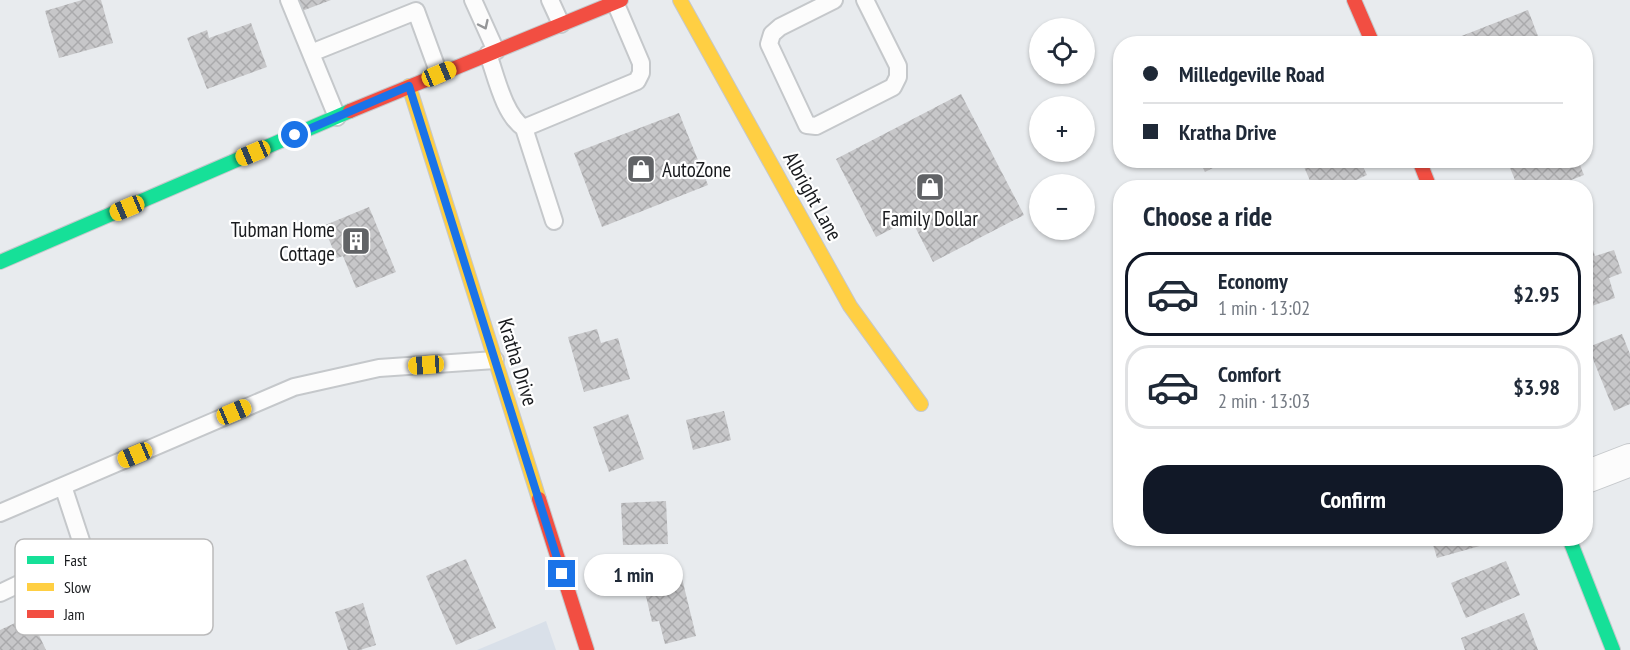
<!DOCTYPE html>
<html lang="en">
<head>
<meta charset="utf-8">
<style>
	body { margin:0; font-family:"PT Sans Narrow",sans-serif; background:#f2f2f3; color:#1f2937; height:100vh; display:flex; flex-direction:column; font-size:22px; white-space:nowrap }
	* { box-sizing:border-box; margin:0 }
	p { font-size:20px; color:#747a83 }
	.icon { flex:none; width:33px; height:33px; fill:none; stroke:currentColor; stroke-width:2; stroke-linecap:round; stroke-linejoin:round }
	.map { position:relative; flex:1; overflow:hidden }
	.details { position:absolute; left:1113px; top:180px; width:480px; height:366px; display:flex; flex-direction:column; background:#fff; border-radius:24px; box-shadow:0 2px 4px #0004 }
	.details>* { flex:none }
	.banner { position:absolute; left:1113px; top:36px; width:480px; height:132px; border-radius:24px; box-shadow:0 2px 4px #0004; display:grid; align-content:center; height:132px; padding:0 30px; background:#fff }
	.buttons { position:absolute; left:1029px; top:18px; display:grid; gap:12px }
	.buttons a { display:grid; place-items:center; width:66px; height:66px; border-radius:50%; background:#fff; box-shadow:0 2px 4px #0004; font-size:30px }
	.end { position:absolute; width:27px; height:27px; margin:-14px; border:8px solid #1a73e8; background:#fff; box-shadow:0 0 0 3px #fff }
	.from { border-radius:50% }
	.bubble { position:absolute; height:42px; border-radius:21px; background:#fff; box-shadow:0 2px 4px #0004; font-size:20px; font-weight:700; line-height:42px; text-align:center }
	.car { position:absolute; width:18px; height:36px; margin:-18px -9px; border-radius:8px; box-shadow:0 0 4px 2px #0007; background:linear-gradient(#f5c518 24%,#345 0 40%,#f5c518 0 76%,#345 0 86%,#f5c518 0) }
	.banner b { display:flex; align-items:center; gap:21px; height:57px; font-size:22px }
	.banner b+b { border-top:2px solid #e0e1e3 }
	.banner i { width:15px; height:15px; background:#1f2937 }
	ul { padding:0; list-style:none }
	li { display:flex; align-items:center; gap:18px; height:84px; margin:0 12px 9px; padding:0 18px; border:3px solid #e0e1e3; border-radius:24px }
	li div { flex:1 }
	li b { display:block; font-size:22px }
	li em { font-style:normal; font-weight:700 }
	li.on { border-color:#111827 }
	li>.icon { width:54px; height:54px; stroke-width:1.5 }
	h2 { padding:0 30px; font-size:27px; line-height:72px }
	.cta { display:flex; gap:12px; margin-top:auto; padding:12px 30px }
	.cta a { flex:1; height:69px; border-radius:24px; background:#111827; color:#fff; font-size:24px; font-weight:700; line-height:69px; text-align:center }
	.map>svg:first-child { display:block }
	.built { fill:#d9e0e9 }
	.building { fill:url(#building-cross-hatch) }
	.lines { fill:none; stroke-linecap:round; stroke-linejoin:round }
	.lane-casing { stroke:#c5c8cb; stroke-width:20 }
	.street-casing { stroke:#c5c8cb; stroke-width:34 }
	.fast-casing { stroke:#c5c8cb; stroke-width:16 }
	.slow-casing { stroke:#c5c8cb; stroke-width:16 }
	.jam-casing { stroke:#c5c8cb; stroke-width:16 }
	.lane { stroke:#fcfcfc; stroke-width:16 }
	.street { stroke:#fcfcfc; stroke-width:32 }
	.fast { stroke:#16e098; stroke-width:14 }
	.slow { stroke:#ffcf43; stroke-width:14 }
	.jam { stroke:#f24e42; stroke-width:14 }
	.oneway { stroke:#959698 }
	.route { stroke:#1a73e8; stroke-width:8 }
	.labels { text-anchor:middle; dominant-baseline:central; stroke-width:4.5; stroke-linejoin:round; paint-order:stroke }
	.poi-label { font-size:21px; fill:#181a1d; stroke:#fff; text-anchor:start }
	.street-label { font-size:21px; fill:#181a1d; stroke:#fff }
	.key { fill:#fff; stroke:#bababb; stroke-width:1.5 }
	.key-label { font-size:16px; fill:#181a1d }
</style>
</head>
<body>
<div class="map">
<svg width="1630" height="650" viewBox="0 0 1630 650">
	<defs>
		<pattern id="building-cross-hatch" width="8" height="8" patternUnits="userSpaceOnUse" patternTransform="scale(1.5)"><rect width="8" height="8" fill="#c7c7c9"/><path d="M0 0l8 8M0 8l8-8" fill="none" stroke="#aaaaac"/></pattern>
	</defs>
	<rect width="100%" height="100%" fill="#e8ebee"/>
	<path class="built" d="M546 621 556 650H477Z"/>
	<path class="building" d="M82 0H101L113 43 59 58 45 11Z
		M298 0H331L302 11Z
		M1528 10 1541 44H1462L1459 37Z
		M251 23 267 67 207 89 187 38 207 30 209 38Z
		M961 94 1024 215 933 262 911 219 876 237 836 159Z
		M679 113 708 185 602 227 574 153Z
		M1199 160H1228L1205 172Z
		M1306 160H1360L1367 175 1339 188H1313L1302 162Z
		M1507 160H1551L1552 163 1559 160H1578L1584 175 1551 188H1518Z
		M369 207 396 272 356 288 343 256 337 258 323 226Z
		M1589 238 1595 256 1614 250 1622 273 1609 278 1615 298 1586 308V239Z
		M597 329 601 343 618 338 630 379 584 392 568 337Z
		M1622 334 1630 354V404L1614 411 1588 347Z
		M724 411 731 440 693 450 686 420Z
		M628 414 644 459 609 472 593 427Z
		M666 501 668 544 623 545 621 503Z
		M1431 538H1492L1494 542 1437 558Z
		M466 559 496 628 456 645 426 576Z
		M1506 561 1520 595 1466 618 1451 583Z
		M680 570 696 636 665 644 659 621 652 622 642 579Z
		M363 603 376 645 360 650H348L335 612Z
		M1524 613 1538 650H1465L1461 638Z
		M30 616 46 650H0V630Z"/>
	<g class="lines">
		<g class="lane-casing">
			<path id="lane" d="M289 0 337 117
				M473 0 496 51
				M550 0 561 24
				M834 0 780 27 772 34 769 44 807 125 816 126 893 87 898 77V66L865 0
				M311 53 416 11 439 74
				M488 54C496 76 504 115 524 128L637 81 641 73V63L615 2
				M524 128 554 221
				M0 513 294 387 379 368 495 360
				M0 593 19 584 61 585 81 578 88 562 63 486"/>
		</g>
		<g class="street-casing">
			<path id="street" d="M1586 477 1630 460"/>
		</g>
		<g class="fast-casing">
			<path id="fast" d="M0 262 350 111
				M1569 538 1613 650"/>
		</g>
		<g class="slow-casing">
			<path id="slow" d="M680 0 850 306 921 404
				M409 86 539 499"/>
		</g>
		<g class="jam-casing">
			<path id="jam" d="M1354 0 1373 44
				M350 111 621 0
				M1419 160 1430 188
				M539 499 587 650"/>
		</g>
		<use href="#lane" class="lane"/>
		<use href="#street" class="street"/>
		<use href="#fast" class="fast"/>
		<use href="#slow" class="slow"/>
		<use href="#jam" class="jam"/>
	</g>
	<defs><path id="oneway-chevron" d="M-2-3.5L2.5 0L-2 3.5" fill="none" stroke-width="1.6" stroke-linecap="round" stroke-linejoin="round" transform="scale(1.5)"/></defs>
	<use class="oneway" href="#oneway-chevron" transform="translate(484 25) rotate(65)"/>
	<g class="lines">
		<path class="route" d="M295 135 409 86 562 574"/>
	</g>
	<defs>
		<g id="shop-square" transform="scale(1.5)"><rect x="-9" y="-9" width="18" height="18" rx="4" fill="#616366" stroke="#fff"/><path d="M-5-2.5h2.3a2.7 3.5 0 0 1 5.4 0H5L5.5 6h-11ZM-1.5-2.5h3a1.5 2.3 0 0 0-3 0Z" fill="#fff"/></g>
		<g id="building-square" transform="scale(1.5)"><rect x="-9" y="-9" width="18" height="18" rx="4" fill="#616366" stroke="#fff"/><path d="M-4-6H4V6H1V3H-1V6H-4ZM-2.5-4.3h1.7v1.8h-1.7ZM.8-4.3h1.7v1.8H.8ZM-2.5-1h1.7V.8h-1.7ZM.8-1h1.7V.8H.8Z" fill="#fff"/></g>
	</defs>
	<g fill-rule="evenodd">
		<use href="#shop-square" x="641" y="169"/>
		<use href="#shop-square" x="930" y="187"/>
		<use href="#building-square" x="356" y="241"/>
	</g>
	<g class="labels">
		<g class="poi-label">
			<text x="662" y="169">AutoZone</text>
			<text x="930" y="218" text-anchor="middle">Family Dollar</text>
			<text x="335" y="229" text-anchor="end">Tubman Home<tspan x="335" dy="24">Cottage</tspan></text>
		</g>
		<g class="street-label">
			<text transform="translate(813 196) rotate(61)">Albright Lane</text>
			<text transform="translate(518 362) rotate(73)">Kratha Drive</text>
		</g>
	</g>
	<rect x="15" y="539" width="198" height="96" rx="9" class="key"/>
	<rect x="27" y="556" width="27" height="8" fill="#16e098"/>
	<rect x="27" y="583" width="27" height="8" fill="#ffcf43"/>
	<rect x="27" y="610" width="27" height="8" fill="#f24e42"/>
	<g class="key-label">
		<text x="64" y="566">Fast</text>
		<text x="64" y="593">Slow</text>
		<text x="64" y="620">Jam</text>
	</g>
</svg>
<div class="buttons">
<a><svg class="icon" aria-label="locate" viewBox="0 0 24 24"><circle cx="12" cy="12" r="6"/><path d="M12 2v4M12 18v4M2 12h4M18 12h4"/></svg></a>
<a>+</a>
<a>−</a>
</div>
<i class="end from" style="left:295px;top:135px"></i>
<i class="end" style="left:562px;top:574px"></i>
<div class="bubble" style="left:584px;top:554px;width:99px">1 min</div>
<i class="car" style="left:439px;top:74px;rotate:67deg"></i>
<i class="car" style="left:253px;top:153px;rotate:247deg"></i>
<i class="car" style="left:127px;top:208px;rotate:247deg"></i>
<i class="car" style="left:426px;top:365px;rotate:266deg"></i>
<i class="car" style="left:234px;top:412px;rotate:67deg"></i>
<i class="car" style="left:135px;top:455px;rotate:247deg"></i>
<div class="banner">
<b><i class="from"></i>Milledgeville Road</b>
<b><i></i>Kratha Drive</b>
</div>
<section class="details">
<h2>Choose a ride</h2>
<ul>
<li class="on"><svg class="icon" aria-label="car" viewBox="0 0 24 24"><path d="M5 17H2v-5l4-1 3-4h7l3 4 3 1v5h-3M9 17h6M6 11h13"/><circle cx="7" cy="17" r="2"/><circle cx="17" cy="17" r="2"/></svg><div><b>Economy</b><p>1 min · 13:02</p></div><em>$2.95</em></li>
<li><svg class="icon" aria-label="car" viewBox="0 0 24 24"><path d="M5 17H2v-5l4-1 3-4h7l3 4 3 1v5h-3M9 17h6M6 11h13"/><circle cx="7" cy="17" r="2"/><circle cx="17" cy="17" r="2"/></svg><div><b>Comfort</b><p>2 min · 13:03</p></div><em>$3.98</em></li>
</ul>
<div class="cta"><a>Confirm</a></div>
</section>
</div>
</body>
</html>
